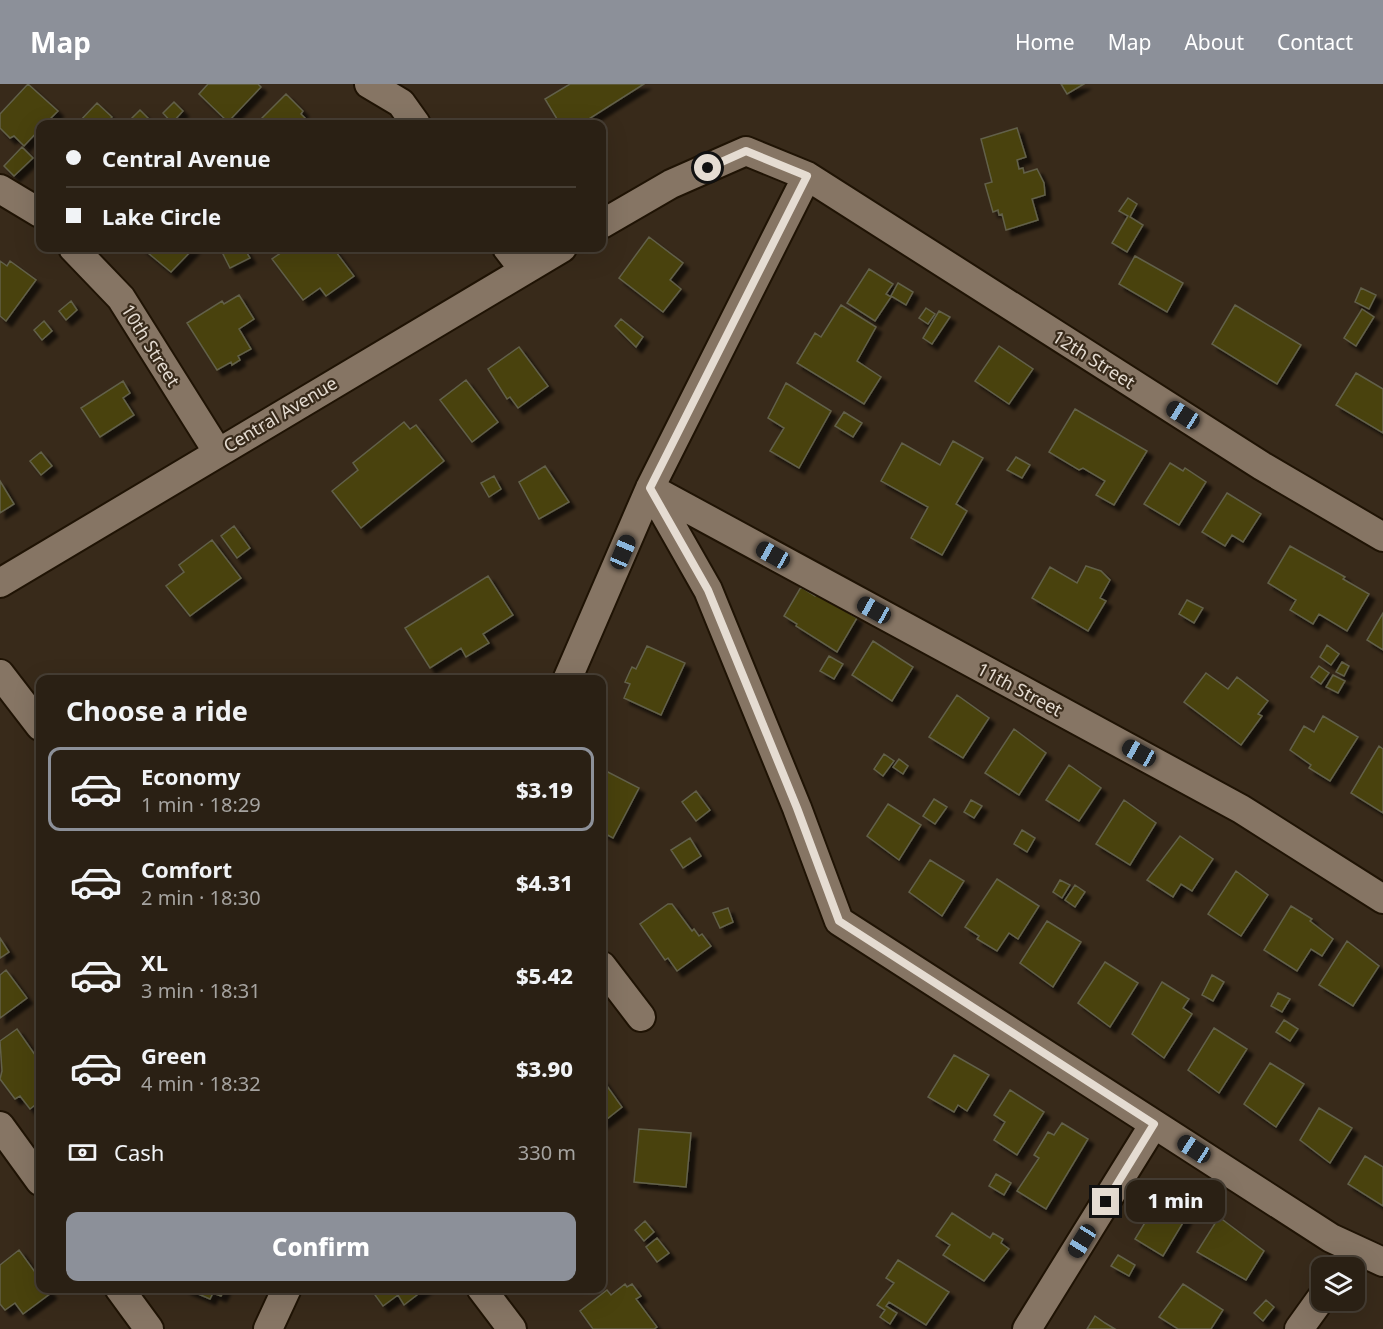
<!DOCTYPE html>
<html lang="en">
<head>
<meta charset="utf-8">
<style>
	body { margin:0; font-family:"Noto Sans",sans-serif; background:#32281d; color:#f1f3f6; height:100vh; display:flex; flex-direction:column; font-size:22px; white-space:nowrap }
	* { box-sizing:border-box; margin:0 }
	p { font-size:20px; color:#a5a3a0 }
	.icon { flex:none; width:33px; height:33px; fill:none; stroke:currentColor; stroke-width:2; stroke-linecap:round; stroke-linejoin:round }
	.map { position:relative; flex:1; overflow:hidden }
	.drawer { position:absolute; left:36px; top:591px; width:570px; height:618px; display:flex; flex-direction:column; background:#2a2014; border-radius:12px; box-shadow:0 6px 24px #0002,0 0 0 2px #463e34 }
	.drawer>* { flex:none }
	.guide { position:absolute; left:36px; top:36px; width:570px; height:132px; border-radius:12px; box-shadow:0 6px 24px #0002,0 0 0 2px #463e34; display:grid; align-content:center; height:132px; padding:0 30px; background:#2a2014 }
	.controls { position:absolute; left:1311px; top:1173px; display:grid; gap:12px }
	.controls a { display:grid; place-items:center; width:54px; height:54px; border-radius:12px; background:#2a2014; box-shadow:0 6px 24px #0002,0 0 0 2px #463e34; font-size:30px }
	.end { position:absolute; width:27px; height:27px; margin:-14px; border:8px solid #e5dcd2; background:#111; box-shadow:0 0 0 3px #111 }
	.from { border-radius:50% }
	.bubble { position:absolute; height:42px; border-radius:12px; background:#2a2014; box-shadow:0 6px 24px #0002,0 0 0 2px #463e34; font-size:20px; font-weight:800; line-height:42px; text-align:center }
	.car { position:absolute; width:18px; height:36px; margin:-18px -9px; border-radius:8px; box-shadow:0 0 4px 2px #0007; background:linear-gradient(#222 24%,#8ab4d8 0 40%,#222 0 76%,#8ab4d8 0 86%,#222 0) }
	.guide b { display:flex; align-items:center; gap:21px; height:57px; font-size:22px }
	.guide b+b { border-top:2px solid #463e34 }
	.guide i { width:15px; height:15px; background:#f1f3f6 }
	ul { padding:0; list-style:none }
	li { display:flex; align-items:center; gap:18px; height:84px; margin:0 12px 9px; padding:0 18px; border:3px solid transparent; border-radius:12px }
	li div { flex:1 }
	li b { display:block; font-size:22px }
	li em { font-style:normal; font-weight:800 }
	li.current { border-color:#8c9099 }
	li>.icon { width:54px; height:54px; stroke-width:1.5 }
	h2 { padding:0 30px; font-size:27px; line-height:72px }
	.pay { display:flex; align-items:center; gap:15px; height:66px; padding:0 30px; font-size:22px }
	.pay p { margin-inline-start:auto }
	.cta { display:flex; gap:12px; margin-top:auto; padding:12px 30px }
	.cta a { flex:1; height:69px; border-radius:12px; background:#8c9099; color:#fff; font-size:24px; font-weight:800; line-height:69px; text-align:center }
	header { display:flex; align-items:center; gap:36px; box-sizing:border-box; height:84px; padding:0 30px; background:#8c9099; color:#fff }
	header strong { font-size:28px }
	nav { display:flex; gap:33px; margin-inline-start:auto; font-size:21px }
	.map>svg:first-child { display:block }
	.building { fill:#48420a; stroke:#62604a; stroke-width:1.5; filter:url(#shadow) }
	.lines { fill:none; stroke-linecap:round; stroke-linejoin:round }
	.street-casing { stroke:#1f1304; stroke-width:32 }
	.street { stroke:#867564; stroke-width:28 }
	.route { stroke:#e5dcd2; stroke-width:8 }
	.labels { text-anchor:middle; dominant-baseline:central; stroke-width:4.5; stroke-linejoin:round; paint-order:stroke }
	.street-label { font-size:18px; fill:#e5dcd2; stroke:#382a1a }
</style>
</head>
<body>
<header>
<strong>Map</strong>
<nav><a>Home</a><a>Map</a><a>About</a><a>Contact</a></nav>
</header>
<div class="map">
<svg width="1383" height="1245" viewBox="0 0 1383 1245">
	<defs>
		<filter id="shadow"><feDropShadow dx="5.5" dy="5.5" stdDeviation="1.5" flood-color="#0009"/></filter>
	</defs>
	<rect width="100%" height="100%" fill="#382a1a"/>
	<path class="building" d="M28 0 58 27 45 40H40V45L24 62 14 52 10 54 0 44V30Z
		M208 0H258L261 3 228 38 199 10Z
		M570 0H644L581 40H560L545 15Z
		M1061 0H1084L1067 10Z
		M286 10 303 27 301 30 311 40H256Z
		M174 18 183 27 172 39 163 29Z
		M97 19 112 33 105 40H77Z
		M140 26 151 37 148 40H131L128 38Z
		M1017 44 1026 73 1017 76 1019 85 1023 84 1024 89 1037 85 1044 99 1045 111 1032 115 1038 136 1006 146 1002 130 999 131 998 126 993 128 985 100 992 98 981 55Z
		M22 63 33 74 14 92 4 82Z
		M1128 114 1137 120 1130 133 1143 141 1127 168 1112 159 1128 132 1119 127Z
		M649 153 683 179 670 196 681 205 663 228 619 194Z
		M142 164H194L171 188Z
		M235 164H244L250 174 230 184 223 170Z
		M288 164H333L354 192 326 212 320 204 303 216 272 175Z
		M1135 172 1183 199 1167 228 1119 200Z
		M0 177 7 182 10 177 36 196 6 237 0 232Z
		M869 185 893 200 886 210 891 213 875 237 847 219Z
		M898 199 913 208 906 221 891 212Z
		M1361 204 1376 211 1369 225 1355 218Z
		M239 211 254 235 239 245 251 265 238 272 240 276 232 281 231 278 217 286 187 239 222 217 224 220Z
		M71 217 77 226 66 236 59 227Z
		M841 221 876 243 857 277 881 293 864 320 797 279 815 249 821 253Z
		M1235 221 1301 261 1277 300 1212 260Z
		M926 224 935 230 928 240 919 234Z
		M1362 225 1374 233 1356 262 1344 254Z
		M939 227 950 233 932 260 923 254Z
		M621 235 643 253 636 263 615 242Z
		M44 237 52 247 42 256 34 246Z
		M999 262 1033 285 1009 320 975 297Z
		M519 263 548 302 518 324 510 313 507 315 488 285Z
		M1356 289 1383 305V349L1336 321Z
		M466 296 498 338 472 358 440 316Z
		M123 297 130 309 123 314 134 331 100 353 81 324Z
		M786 299 831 327 799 384 770 367 784 344 768 334Z
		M1075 325 1147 367 1114 421 1096 411 1105 397 1083 384 1079 386 1049 368Z
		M844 328 862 339 853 353 835 342Z
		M404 338 410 345 416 341 444 377 361 444 332 407 358 386 353 379Z
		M953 357 983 374 956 420 967 427 942 471 911 454 928 423 881 397 902 359 940 381Z
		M41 368 52 382 41 391 30 377Z
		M1016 373 1030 381 1022 394 1007 386Z
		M1170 379 1183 387 1185 384 1206 398 1179 441 1144 420Z
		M545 382 569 418 539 435 519 398Z
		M494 392 501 405 489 413 481 399Z
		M0 397 14 420 0 429Z
		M1227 409 1261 430 1243 458 1232 451 1225 462 1202 448Z
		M234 442 250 464 237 474 221 452Z
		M212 456 241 494 190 532 166 502 184 488 179 481Z
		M1290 462 1345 493 1343 495 1369 510 1347 547 1319 530 1313 540 1290 526 1296 516 1268 499Z
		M1086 482 1101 487 1110 496 1100 514 1106 517 1088 547 1032 514 1050 483 1077 499Z
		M488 492 513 531 483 550 489 559 466 573 461 564 430 584 405 544Z
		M801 503 815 512 817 509 857 534 837 568 796 542 797 540 784 532Z
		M1187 516 1203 524 1194 539 1179 530Z
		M1383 529V566L1367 556Z
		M873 557 913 583 892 617 852 591Z
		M1327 561 1339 570 1331 581 1320 573Z
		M647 562 685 579 661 631 624 614 630 600 625 598 630 587 632 583 636 585Z
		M829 572 843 580 834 595 820 587Z
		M1342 578 1349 582 1344 592 1336 588Z
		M1319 582 1329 589 1321 600 1311 593Z
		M1206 589 1228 605 1237 593 1268 617 1258 630 1262 632 1241 661 1184 618Z
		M1333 591 1345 597 1338 609 1326 603Z
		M957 611 989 634 963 674 929 653Z
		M1323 632 1358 653 1330 697 1309 684 1311 681 1290 666 1304 642 1314 648Z
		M1014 645 1046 669 1019 711 985 689Z
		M1379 662 1383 665V729L1351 709Z
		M884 670 894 677 883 692 874 685Z
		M899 675 908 682 903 690 893 683Z
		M1069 681 1101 704 1079 737 1046 716Z
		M602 685 639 704 613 754 602 748Z
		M696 707 710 726 696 737 682 718Z
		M934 715 947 723 935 740 923 732Z
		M971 716 982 722 974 734 964 728Z
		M1124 716 1156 739 1130 781 1096 760Z
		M888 720 921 741 899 776 867 752Z
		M1022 746 1035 754 1027 768 1014 760Z
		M1180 752 1213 775 1192 807 1181 800 1173 813 1147 796Z
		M690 754 701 772 683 784 671 766Z
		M930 776 964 797 942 832 909 808Z
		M1236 787 1268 811 1241 852 1208 830Z
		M997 795 1039 822 1018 855 1009 849 997 867 977 855 979 852 965 843Z
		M1060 796 1070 801 1062 814 1053 808Z
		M1075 801 1085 808 1075 823 1065 816Z
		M668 820H672L692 847 694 845 699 852 702 850 711 862 677 887 668 874 665 876 640 840Z
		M1291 822 1312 835 1310 837 1333 855 1322 872 1311 865 1297 887 1264 866Z
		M728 824 733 838 720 844 713 829Z
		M1047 837 1081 858 1053 903 1020 879Z
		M0 854 9 868 0 874Z
		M1347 857 1379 882 1353 922 1319 901Z
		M1105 878 1138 899 1110 943 1078 919Z
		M6 886 27 914 0 934V891Z
		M1212 891 1224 898 1213 917 1202 911Z
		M1162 898 1189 915 1183 924 1192 930 1164 974 1132 950Z
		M1278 909 1290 915 1282 928 1271 922Z
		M1284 936 1298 945 1290 957 1276 948Z
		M1214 944 1247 965 1219 1009 1188 986Z
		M17 945 40 978V1017L30 1025 20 1012 15 1015 0 995 2 987 0 957Z
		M954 971 989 991 967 1027 958 1021 954 1028 928 1013Z
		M1270 979 1304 1000 1276 1043 1244 1020Z
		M602 995 622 1023 602 1039Z
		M1010 1006 1044 1028 1017 1071 994 1056 1005 1038 994 1031Z
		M1319 1024 1352 1044 1330 1079 1300 1056Z
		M1062 1039 1088 1055 1046 1125 1017 1107 1039 1074 1034 1071 1048 1048 1054 1051Z
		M639 1045 691 1049 686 1103 634 1098Z
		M1365 1072 1383 1083V1122L1348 1100Z
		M996 1090 1011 1099 1004 1111 989 1102Z
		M1166 1104 1193 1122 1163 1172 1135 1155Z
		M952 1129 990 1154 993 1149 1003 1155 1001 1159 1009 1165 984 1197 943 1171 950 1161 936 1152Z
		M1219 1133 1264 1167 1246 1196 1197 1168Z
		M645 1137 654 1148 644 1157 635 1146Z
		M657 1154 669 1169 657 1178 646 1163Z
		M19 1166 40 1195V1204H47L51 1209 23 1230 15 1219 5 1226 0 1220V1181Z
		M1118 1171 1135 1181 1129 1192 1111 1182Z
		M898 1176 949 1208 926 1241 889 1218 886 1222 897 1229 890 1240 880 1233 885 1226 877 1221 894 1199 886 1194Z
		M625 1200 627 1203 632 1200 641 1212 636 1215 657 1243 654 1245H593L580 1227 607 1206 611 1211Z
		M1183 1200 1223 1226 1211 1245H1178L1159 1233Z
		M184 1204H225L221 1212 213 1209 210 1215Z
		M370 1204H426L404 1221 398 1211 383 1222Z
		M1266 1216 1274 1223 1263 1237 1254 1229Z
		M1095 1232 1105 1239 1115 1245H1087Z"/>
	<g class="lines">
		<g class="street-casing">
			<path id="street" d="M369 0 401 19 416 40
				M0 105 40 129
				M602 140 671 100 746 67 807 92 1262 382 1383 453
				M73 164 121 214 217 367
				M507 164 524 186
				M650 404 708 506 797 724 839 837 1331 1154 1383 1178
				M650 404 1241 725 1383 815
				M0 499 562 164
				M0 590 40 642
				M567 596 650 404 807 92
				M602 882 641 933
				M0 1042 40 1097
				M119 1204 149 1245
				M481 1204 512 1245
				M268 1245 287 1204
				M1027 1245 1154 1040
				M1299 1245 1322 1213"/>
		</g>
		<use href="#street" class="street"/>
	</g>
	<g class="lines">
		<path class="route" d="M708 84 746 67 807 92 650 404 708 506 797 724 839 837 1154 1040 1106 1118"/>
	</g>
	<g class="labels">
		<g class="street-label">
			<text transform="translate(151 261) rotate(58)">10th Street</text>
			<text transform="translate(1094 275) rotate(32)">12th Street</text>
			<text transform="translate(280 330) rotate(-31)">Central Avenue</text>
			<text transform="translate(1020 605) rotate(28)">11th Street</text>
		</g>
	</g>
</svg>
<div class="controls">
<a><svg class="icon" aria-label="layers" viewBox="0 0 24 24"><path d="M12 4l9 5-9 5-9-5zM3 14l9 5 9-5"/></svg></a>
</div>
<i class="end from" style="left:708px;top:84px"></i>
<i class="end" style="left:1106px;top:1118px"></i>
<div class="bubble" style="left:1126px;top:1096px;width:99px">1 min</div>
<i class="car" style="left:1183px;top:331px;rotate:302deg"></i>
<i class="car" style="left:623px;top:468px;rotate:23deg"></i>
<i class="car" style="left:773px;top:471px;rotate:299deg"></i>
<i class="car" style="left:874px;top:526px;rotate:299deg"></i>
<i class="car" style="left:1139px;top:669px;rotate:299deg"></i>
<i class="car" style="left:1194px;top:1065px;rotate:303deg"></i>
<i class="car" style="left:1082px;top:1157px;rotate:212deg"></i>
<div class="guide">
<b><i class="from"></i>Central Avenue</b>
<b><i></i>Lake Circle</b>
</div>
<section class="drawer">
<h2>Choose a ride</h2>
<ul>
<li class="current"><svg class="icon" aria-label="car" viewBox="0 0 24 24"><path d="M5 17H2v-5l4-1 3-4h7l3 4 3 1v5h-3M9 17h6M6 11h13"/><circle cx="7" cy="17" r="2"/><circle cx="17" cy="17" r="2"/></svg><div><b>Economy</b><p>1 min · 18:29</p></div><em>$3.19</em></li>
<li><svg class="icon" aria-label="car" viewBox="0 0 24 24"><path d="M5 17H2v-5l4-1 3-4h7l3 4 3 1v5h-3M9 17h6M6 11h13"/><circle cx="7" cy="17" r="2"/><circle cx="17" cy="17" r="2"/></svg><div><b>Comfort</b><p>2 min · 18:30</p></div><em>$4.31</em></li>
<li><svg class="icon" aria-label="car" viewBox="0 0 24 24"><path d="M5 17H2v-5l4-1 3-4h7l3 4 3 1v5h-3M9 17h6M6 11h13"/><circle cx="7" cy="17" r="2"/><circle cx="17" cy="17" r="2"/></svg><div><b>XL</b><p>3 min · 18:31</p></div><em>$5.42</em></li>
<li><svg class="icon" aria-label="car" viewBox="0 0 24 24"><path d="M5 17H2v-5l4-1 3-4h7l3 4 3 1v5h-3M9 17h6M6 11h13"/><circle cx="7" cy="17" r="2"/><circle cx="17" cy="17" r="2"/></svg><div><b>Green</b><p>4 min · 18:32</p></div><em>$3.90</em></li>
</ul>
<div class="pay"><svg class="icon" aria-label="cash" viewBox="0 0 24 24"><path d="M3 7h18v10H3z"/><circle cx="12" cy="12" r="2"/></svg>Cash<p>330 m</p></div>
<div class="cta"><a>Confirm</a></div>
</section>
</div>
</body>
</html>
